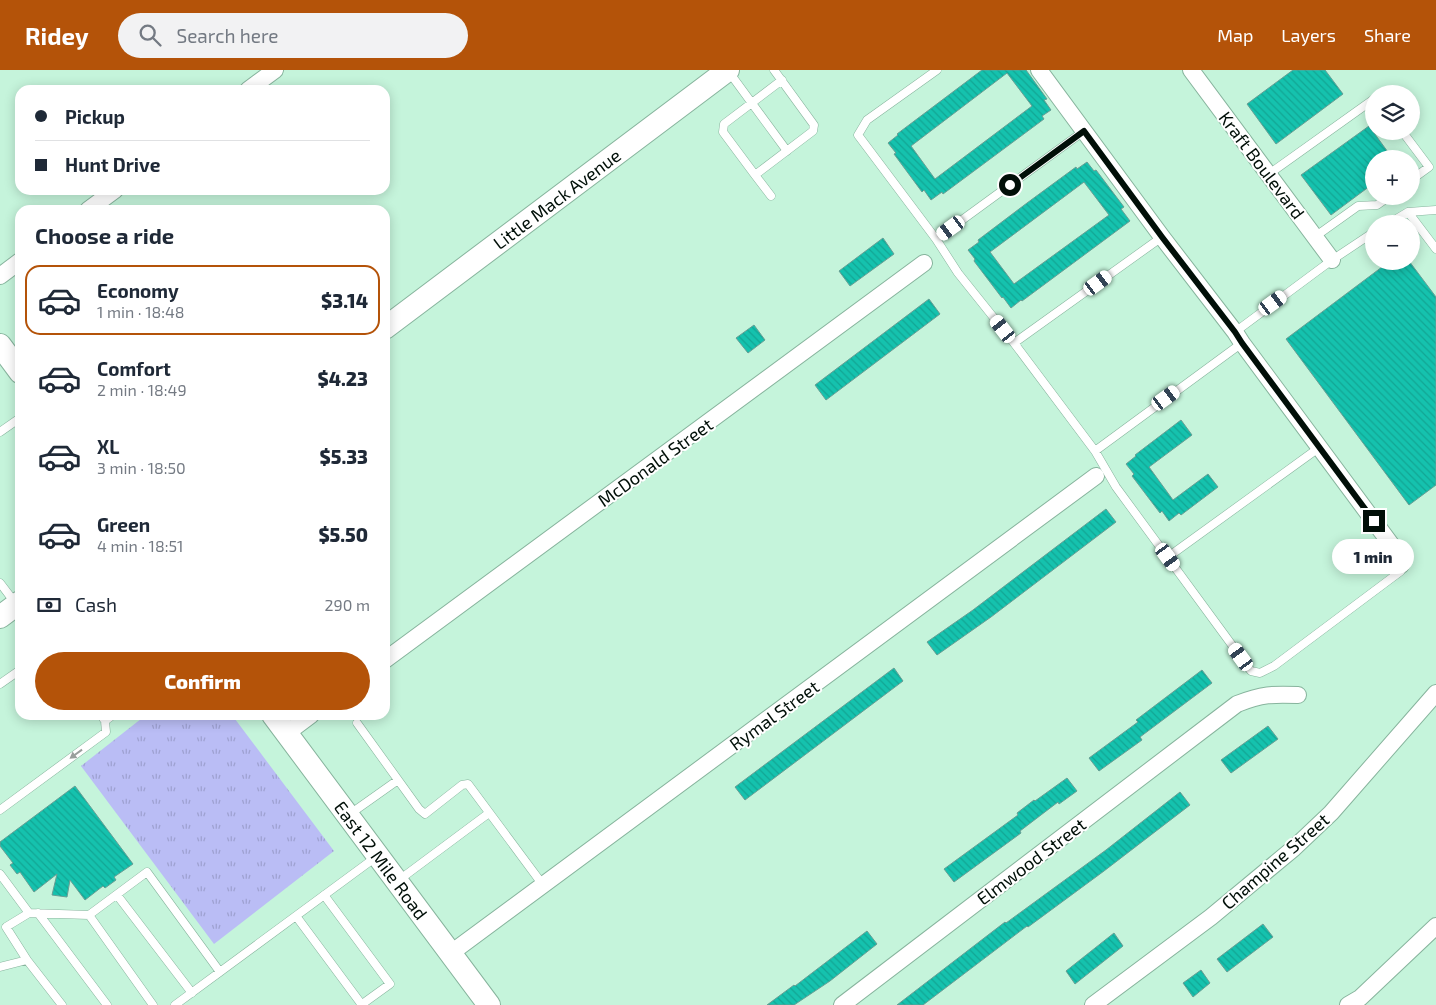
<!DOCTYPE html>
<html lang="en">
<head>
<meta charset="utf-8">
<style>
	body { margin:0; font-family:"Exo 2",sans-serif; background:#f2f2f3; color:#1f2937; height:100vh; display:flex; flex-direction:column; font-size:19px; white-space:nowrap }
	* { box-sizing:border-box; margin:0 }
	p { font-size:16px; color:#747a83 }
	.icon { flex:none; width:28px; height:28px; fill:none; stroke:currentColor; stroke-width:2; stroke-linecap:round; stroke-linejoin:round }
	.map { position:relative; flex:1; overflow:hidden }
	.details { position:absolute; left:15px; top:135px; width:375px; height:515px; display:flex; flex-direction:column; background:#fff; border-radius:15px; box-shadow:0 2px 12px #0003 }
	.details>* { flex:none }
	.guide { position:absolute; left:15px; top:15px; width:375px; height:110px; border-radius:15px; box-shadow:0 2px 12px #0003; display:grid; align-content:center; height:110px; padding:0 20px; background:#fff }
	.controls { position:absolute; left:1365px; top:15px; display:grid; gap:10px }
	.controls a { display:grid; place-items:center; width:55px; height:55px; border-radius:50%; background:#fff; box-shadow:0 2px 12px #0003; font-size:25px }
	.end { position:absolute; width:22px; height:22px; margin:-11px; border:6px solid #010f08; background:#fff; box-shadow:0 0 0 2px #fff }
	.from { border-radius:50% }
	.bubble { position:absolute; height:35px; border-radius:18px; background:#fff; box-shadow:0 2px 12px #0003; font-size:16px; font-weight:800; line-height:35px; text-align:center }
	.car { position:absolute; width:15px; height:30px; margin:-15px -8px; border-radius:6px; box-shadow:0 0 4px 1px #0007; background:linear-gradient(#fff 24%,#345 0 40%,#fff 0 76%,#345 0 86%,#fff 0) }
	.guide b { display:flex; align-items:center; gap:18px; height:48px; font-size:19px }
	.guide b+b { border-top:1px solid #e0e1e3 }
	.guide i { width:12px; height:12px; background:#1f2937 }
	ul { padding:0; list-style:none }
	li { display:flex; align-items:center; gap:15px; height:70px; margin:0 10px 8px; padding:0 10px; border:2px solid transparent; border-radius:15px }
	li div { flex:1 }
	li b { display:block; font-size:19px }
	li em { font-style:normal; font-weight:800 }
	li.selected { border-color:#b45309 }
	li>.icon { width:45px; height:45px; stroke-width:1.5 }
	h2 { padding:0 20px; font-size:22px; line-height:60px }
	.pay { display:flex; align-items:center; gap:12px; height:55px; padding:0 20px; font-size:19px }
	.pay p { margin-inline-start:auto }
	.button { display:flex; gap:10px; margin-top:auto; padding:10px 20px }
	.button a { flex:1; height:58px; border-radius:30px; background:#b45309; color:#fff; font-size:20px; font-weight:800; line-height:58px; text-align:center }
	header { display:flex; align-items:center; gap:30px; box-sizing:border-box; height:70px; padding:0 25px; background:#b45309; color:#fff }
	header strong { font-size:24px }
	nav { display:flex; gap:28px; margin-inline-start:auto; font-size:18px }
	.search { width:350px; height:45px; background:#f2f2f3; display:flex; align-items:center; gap:12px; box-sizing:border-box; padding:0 18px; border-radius:28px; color:#747a83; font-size:19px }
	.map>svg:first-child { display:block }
	.grass { fill:url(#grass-tufts) }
	.building { fill:url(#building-back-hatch); stroke:#689e94; fill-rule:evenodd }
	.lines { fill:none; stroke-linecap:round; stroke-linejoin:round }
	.service-casing { stroke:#87b49d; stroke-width:9 }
	.minor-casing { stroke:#87b49d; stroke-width:18 }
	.secondary-casing { stroke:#87b49d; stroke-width:24 }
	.service { stroke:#fff; stroke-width:8 }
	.minor { stroke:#fff; stroke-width:16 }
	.secondary { stroke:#fff; stroke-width:22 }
	.oneway { fill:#999f9c }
	.route { stroke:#010f08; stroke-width:6 }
	.labels { text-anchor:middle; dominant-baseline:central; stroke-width:4; stroke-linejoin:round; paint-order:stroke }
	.street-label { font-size:18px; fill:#010f08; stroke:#fff }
</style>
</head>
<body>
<header>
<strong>Ridey</strong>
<div class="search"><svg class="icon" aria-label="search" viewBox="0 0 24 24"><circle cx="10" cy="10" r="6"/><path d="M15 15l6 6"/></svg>Search here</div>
<nav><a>Map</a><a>Layers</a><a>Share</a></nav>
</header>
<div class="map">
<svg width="1436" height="935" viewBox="0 0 1436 935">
	<defs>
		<pattern id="grass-tufts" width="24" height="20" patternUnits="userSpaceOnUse" patternTransform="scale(1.25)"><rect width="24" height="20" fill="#babdf5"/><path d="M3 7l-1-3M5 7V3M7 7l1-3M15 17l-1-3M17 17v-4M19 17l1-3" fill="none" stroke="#9ea1d1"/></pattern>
		<pattern id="building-back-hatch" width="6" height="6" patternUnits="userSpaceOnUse" patternTransform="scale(1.25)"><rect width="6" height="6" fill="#15c2ae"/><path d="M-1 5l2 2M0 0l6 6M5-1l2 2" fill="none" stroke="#12a694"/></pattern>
	</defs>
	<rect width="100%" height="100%" fill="#c5f4db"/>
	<path class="grass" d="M146 645H232L334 781 214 874 81 696Z"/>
	<path class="building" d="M982 0H1026L1047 29 1044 30 1051 40 1042 46 1044 49 943 124 942 122 931 130 924 120 922 122 894 84 896 83 888 73 898 65 897 64ZM1007 3 1032 36 935 109 911 76Z
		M1293 0H1325L1343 24 1276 74 1247 34Z
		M1369 56 1393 89H1374V113L1331 145 1301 105Z
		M1087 92 1094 101 1096 100 1124 137 1121 139 1130 151 1022 231 1021 230 1011 238 1003 227 1002 228 974 191 975 189 968 180 979 172 978 170 1027 133 1076 97 1077 99ZM1084 112 1109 145 1014 214 990 182Z
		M883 168 894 184 850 216 839 201Z
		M1390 191H1409L1436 227V415L1409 435 1286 269Z
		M929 229 940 244 826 330 815 315Z
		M754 255 765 270 748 283 736 268Z
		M1181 350 1192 365 1149 397 1173 430 1208 404 1218 417 1181 445 1179 443 1169 451 1162 441 1160 443 1132 406 1134 404 1126 394 1136 386 1135 385Z
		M1106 439 1116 452 991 547 937 585 927 572 973 540Z
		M894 598 903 611 745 730 735 717Z
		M1202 600 1212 613 1140 667 1142 670 1099 701 1089 688 1138 652 1136 650Z
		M1268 656 1278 669 1231 703 1221 690Z
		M1067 708 1077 721 1059 734 1058 732 1020 761 1021 763 954 812 944 799 1018 745 1017 743 1034 730 1035 731Z
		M75 716 133 794 114 807 116 810 105 818 103 816 85 830 70 810 67 827 52 825 57 804 34 822 20 802 17 804 10 795 13 793 0 776V772Z
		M1180 722 1190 735 1104 801 1028 857 1027 856 923 935H897L1005 852 1006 853 1106 780Z
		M1263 854 1273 867 1227 902 1217 889Z
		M867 861 877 874 830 911 794 935H767L794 915 795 916Z
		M1114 863 1123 876 1075 914 1066 901Z
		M1201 900 1210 913 1193 927 1183 913Z"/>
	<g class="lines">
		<g class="service-casing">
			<path id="service" d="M774 0 814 55 813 61 755 105 723 62 724 54 782 10
				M937 0 867 50 858 65 936 169 958 203 1014 273 1095 381 1116 417 1251 601 1260 603 1274 596 1401 501V495
				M729 2 787 81
				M1402 61 1429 97 1411 110
				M1269 104 1374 29
				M755 105 771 126
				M1408 142 1436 140
				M1388 154 1408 142 1436 179
				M1316 166 1358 136 1377 135 1390 126
				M936 169 1084 61
				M1235 262 1332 190 1374 162
				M1014 273 1162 167
				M0 362 20 348
				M1095 381 1242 273
				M1168 487 1320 377
				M0 513 16 534
				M0 614 20 600
				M101 645 105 651 113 645
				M357 653 419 739 425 744 462 715 468 714 543 815
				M0 740 106 662 105 651
				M350 744 398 710
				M0 804 29 843 89 845 147 802 220 902
				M399 810 489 743
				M117 825 192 923
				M324 825 390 914 361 935
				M38 843 107 935
				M89 845 153 935
				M296 846 362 935
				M27 890 6 857 29 843
				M0 897 27 890 62 935
				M175 935 376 787"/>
		</g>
		<g class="minor-casing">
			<path id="minor" d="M1039 0 1162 167 1235 262 1242 273 1396 481 1401 495
				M1191 0 1332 190
				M248 20 275 0
				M88 140 115 120
				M0 206 20 191
				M385 590 924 193
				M287 663 311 645
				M451 883 1096 406
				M842 935 1237 634C1262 624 1273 624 1298 625
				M1093 935 1211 847 1294 778 1331 743 1436 623
				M1348 935 1360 928 1436 856"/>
		</g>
		<g class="secondary-casing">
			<g id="secondary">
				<path id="s1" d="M385 258 728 0"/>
				<path d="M0 275 20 302"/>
				<path d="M0 547 20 532"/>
				<path id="s2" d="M273 645 489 935"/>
			</g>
		</g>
		<use href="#service" class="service"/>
		<use href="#minor" class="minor"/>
		<use href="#secondary" class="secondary"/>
	</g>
	<defs><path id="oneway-solid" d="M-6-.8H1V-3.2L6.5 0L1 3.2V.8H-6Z" transform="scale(1.25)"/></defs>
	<use class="oneway" href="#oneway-solid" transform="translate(76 684) rotate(144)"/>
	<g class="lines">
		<path class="route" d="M1010 115 1084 61 1162 167 1235 262 1242 273 1374 451"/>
	</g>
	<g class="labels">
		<g class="street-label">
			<text transform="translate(1262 95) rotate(53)">Kraft Boulevard</text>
			<text stroke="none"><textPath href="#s1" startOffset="215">Little Mack Avenue</textPath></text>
			<text transform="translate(655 392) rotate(-36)">McDonald Street</text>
			<text transform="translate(774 645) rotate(-36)">Rymal Street</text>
			<text stroke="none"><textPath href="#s2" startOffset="181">East 12 Mile Road</textPath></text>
			<text transform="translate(1031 791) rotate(-37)">Elmwood Street</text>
			<text transform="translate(1275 791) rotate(-41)">Champine Street</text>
		</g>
	</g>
</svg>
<div class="controls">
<a><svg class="icon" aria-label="layers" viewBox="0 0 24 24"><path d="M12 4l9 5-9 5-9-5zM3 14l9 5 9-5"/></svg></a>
<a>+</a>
<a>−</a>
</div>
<i class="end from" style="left:1010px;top:115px"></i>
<i class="end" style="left:1374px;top:451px"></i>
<div class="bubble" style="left:1332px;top:469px;width:82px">1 min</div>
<i class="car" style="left:951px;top:158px;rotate:234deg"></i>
<i class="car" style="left:1098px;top:213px;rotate:54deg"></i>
<i class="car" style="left:1273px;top:233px;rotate:54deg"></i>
<i class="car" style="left:1003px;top:259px;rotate:322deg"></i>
<i class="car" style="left:1166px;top:328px;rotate:54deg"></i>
<i class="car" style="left:1168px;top:487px;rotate:144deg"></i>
<i class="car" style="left:1241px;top:587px;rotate:324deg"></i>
<div class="guide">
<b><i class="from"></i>Pickup</b>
<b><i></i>Hunt Drive</b>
</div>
<section class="details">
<h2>Choose a ride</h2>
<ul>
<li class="selected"><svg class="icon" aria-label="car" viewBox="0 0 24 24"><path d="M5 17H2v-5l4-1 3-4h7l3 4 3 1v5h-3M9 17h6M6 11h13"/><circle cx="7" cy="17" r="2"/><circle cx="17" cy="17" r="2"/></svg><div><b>Economy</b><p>1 min · 18:48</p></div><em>$3.14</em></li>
<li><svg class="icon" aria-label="car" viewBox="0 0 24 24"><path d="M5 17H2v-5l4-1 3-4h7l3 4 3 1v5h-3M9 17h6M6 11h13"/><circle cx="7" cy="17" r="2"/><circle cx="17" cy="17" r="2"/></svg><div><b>Comfort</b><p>2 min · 18:49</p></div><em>$4.23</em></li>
<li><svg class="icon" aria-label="car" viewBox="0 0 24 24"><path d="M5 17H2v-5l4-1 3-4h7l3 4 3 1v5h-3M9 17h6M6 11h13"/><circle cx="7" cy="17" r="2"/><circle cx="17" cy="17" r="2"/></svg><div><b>XL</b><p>3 min · 18:50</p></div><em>$5.33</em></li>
<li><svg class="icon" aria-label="car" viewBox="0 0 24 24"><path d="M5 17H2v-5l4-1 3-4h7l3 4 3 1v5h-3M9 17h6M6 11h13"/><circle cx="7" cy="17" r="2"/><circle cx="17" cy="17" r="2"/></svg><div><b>Green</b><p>4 min · 18:51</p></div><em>$5.50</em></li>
</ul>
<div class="pay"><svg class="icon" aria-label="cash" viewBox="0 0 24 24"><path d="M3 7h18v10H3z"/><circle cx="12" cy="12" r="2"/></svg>Cash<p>290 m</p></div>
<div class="button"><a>Confirm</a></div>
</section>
</div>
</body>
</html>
